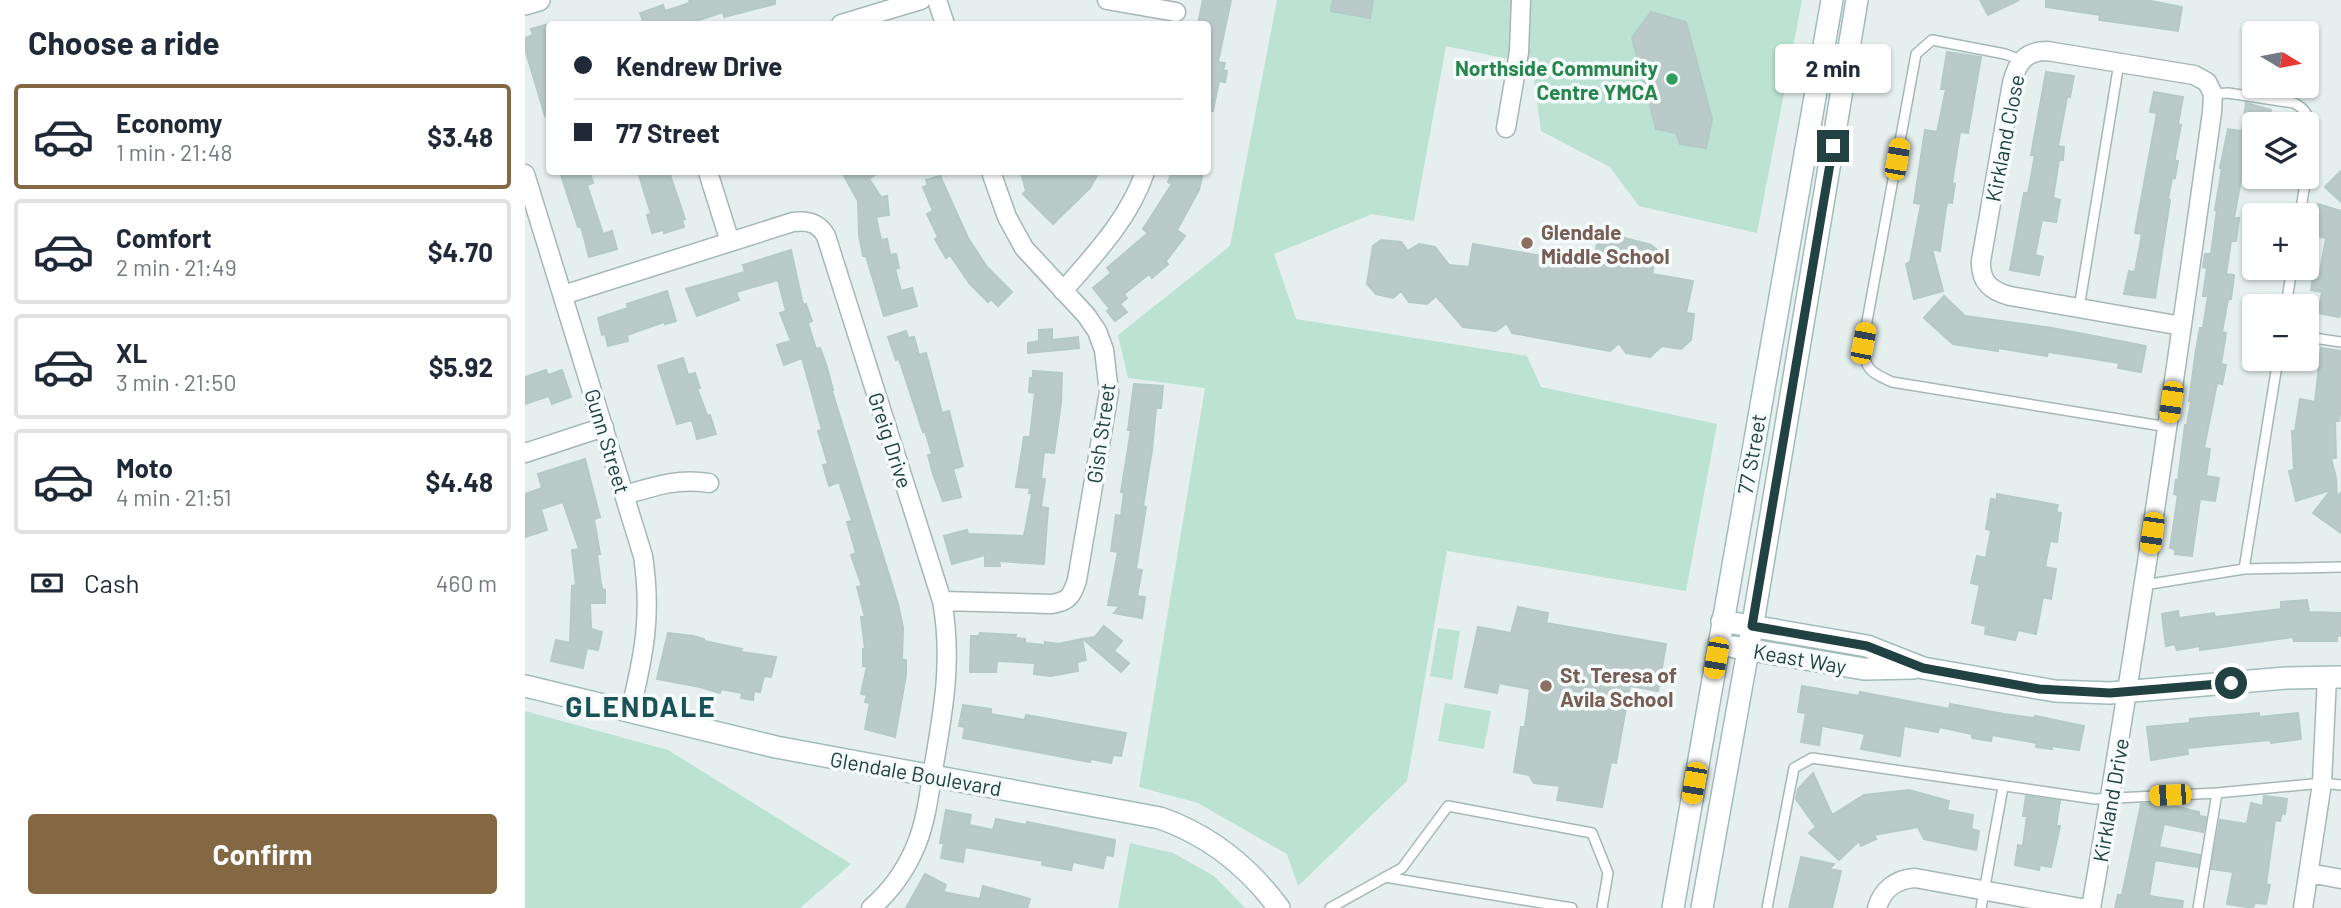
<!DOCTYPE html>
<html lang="en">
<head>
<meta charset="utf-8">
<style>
	body { margin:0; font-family:Barlow,sans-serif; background:#f6f6f7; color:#1f2937; height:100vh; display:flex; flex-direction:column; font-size:26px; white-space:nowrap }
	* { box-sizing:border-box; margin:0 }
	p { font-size:23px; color:#747a83 }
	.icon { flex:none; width:38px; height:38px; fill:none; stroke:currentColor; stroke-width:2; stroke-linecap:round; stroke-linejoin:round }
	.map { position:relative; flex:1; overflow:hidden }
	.details { display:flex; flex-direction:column; background:#fff; width:525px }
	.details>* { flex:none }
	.hud { position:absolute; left:21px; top:21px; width:665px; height:154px; border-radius:7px; box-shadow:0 2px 5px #0004; display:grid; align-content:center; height:154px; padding:0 28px; background:#fff }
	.needle { width:46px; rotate:100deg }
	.buttons { position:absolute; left:1717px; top:21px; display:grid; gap:14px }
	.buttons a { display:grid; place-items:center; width:77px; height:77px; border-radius:7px; background:#fff; box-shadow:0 2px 5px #0004; font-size:35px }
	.end { position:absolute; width:32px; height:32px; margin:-16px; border:9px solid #214143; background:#fff; box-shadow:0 0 0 4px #fff }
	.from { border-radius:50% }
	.bubble { position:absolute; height:49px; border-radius:7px; background:#fff; box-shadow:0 2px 5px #0004; font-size:23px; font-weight:700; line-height:49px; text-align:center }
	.car { position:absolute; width:21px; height:42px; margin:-21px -10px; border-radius:9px; box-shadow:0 0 5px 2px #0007; background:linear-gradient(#f5c518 24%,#345 0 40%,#f5c518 0 76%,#345 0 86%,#f5c518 0) }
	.hud b { display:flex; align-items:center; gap:24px; height:66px; font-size:26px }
	.hud b+b { border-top:2px solid #e0e1e3 }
	.hud i { width:18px; height:18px; background:#1f2937 }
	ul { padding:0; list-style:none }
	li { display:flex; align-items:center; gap:21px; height:105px; margin:0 14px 10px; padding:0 14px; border:4px solid #e0e1e3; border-radius:7px }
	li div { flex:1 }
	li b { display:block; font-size:26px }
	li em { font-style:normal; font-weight:700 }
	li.current { border-color:#846843 }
	li>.icon { width:63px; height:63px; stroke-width:1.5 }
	h2 { padding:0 28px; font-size:32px; line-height:84px }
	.pay { display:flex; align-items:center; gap:18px; height:77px; padding:0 28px; font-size:26px }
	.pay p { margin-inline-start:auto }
	.cta { display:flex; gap:14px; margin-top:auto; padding:14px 28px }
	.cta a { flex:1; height:80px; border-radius:7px; background:#846843; color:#fff; font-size:28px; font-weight:700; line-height:80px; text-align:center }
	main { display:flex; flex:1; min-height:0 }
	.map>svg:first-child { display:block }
	.green { fill:#bbe2d2 }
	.building { fill:#b9cac8; stroke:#b5cac8; stroke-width:2 }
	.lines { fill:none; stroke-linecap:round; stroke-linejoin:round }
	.lane-casing { stroke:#a6b7b7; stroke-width:12 }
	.street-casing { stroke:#a6b7b7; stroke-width:21 }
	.secondary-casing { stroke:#a1bcbb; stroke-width:24 }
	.lane { stroke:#fff; stroke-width:9 }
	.street { stroke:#fff; stroke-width:18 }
	.secondary { stroke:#fff; stroke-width:21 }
	.route { stroke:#214143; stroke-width:9 }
	.leisure-dot { fill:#2e9e5b; stroke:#f5fbfa; stroke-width:2.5 }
	.education-dot { fill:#8d6e63; stroke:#f5fbfa; stroke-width:2.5 }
	.labels { text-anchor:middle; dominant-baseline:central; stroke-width:7; stroke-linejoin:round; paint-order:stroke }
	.leisure-label { font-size:21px; font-weight:bold; fill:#27864d; stroke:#f5fbfa; text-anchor:end }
	.street-label { font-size:21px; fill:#214143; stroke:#f5fbfa }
	.education-label { font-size:21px; font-weight:bold; fill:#785e54; stroke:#f5fbfa; text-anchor:start }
	.district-label { font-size:28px; font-weight:bold; letter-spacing:2px; fill:#1a5258; stroke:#f5fbfa }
</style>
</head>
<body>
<main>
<section class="details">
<h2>Choose a ride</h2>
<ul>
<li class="current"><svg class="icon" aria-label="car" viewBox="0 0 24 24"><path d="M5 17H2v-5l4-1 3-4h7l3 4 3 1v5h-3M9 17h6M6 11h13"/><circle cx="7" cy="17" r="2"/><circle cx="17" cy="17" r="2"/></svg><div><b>Economy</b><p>1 min · 21:48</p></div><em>$3.48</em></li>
<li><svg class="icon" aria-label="car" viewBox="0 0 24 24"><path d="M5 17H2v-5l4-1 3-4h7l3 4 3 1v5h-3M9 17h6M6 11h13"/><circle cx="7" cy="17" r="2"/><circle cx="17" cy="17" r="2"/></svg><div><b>Comfort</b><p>2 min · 21:49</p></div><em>$4.70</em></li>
<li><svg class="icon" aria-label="car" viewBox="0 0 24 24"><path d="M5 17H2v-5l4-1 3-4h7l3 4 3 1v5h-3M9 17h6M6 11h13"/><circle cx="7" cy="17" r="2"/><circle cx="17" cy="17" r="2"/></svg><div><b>XL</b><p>3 min · 21:50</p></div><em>$5.92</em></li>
<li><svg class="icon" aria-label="car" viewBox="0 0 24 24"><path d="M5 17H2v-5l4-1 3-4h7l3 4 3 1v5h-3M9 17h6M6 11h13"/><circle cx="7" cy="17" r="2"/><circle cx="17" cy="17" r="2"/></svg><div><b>Moto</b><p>4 min · 21:51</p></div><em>$4.48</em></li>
</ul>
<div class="pay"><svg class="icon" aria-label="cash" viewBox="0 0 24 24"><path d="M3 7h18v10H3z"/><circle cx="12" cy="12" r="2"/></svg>Cash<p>460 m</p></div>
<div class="cta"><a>Confirm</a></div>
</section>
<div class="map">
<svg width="1816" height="908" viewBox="0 0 1816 908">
	<rect width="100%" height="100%" fill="#e4efee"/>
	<path class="green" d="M752 0H1277L1232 233 1114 206 1085 167 1016 131 1007 64 921 46 889 221 847 214 749 254 771 319 1002 356 1016 387 1192 424 1161 591 922 551 882 781 773 886 762 854 673 803 614 787 680 388 603 378 593 335 705 246Z
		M913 628 935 631 927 680 905 676Z
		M920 703 966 711 959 749 913 741Z
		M0 711 143 750 326 864 275 908H0Z
		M605 843 648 853 689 876 720 908H593Z"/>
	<path class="building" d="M164 0H250V4L199 17 198 12 171 21 172 24H119L115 13 138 5 140 11 165 3Z
		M678 0H706L693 62 700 63 698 70 702 71 700 82 694 81 688 111H682V24H673Z
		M808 0H848L845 18 806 11Z
		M1455 0H1494L1463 15Z
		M1521 0H1620L1657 7 1653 31 1574 20 1575 15 1521 7Z
		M1126 12 1161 22 1187 119 1181 148 1155 144 1151 133 1131 129 1107 38Z
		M24 24V47L21 48 24 61V115L20 116 0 49V38L8 35 6 29Z
		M1422 52 1456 57 1443 133 1435 132 1427 183 1430 184 1427 203 1423 202 1421 207 1415 251 1407 249 1418 291 1389 299 1381 264 1385 262 1396 204 1389 203 1400 130 1412 132 1421 89H1416Z
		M1521 72 1549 76 1545 97H1542L1533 146 1539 147 1538 160H1534L1528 198 1535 200 1531 222 1517 220 1510 255 1518 257 1514 275 1485 270 1499 193H1503L1510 155H1506Z
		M1629 92 1658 97 1653 124 1656 125 1650 157V161H1653L1650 178H1647L1643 199 1645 200 1630 298 1599 294 1604 271 1610 272 1617 234 1610 233 1632 113 1625 112Z
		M1721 103 1746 110 1744 124H1729V172H1725L1723 181 1716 180 1709 218H1714L1711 241H1706L1701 274 1709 275 1706 299H1703L1697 332 1701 333 1696 364 1701 365 1697 384 1692 383 1679 448 1685 449 1681 476 1694 478 1690 501 1675 499 1667 556 1650 554V549L1645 548 1653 495 1649 494 1651 480H1653L1660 425H1662L1666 401H1664L1671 350 1675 328H1678L1683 296H1678L1682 268 1678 267 1680 254H1686L1692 210H1690L1697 168H1695L1703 129 1717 131Z
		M1816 171V202L1800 187Z
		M35 172H65L68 183 62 185 78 234 87 231 92 249 64 257 56 226 53 227Z
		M113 172H144L160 219 157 220 159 227 139 233 138 230 127 233 122 215 126 214Z
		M317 172H354L344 179 356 197 362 196 364 215 351 217 356 240 362 239 365 255 371 254 374 268 370 269 376 291 387 288 392 306 359 316 341 256H338L334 235 333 201Z
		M496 172H574L565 188 528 224 498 194 501 191Z
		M647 172H678L674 190 652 230 660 236 641 261 643 264 627 278 624 274 599 294 602 298 595 304 602 312 590 321 582 311 585 309 568 288 586 273 582 268 623 233 618 229 647 184 643 182Z
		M415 176 443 238 462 267 487 292 473 306 466 299 463 302 445 284 425 255 421 258 410 239 413 237 402 214 408 211 398 187 403 185 401 180Z
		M1793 204 1816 211V312L1814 317 1793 313 1797 292 1786 290 1789 271 1795 272 1801 238 1790 236 1791 230 1787 229Z
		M1092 236 1126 245 1132 250 1127 274 1168 281 1161 313 1169 314 1166 340 1156 349 1137 346 1125 357 1101 353 1094 343 1085 351 987 333 982 323 971 331 938 327 911 296 902 304 884 302 876 291 868 298 851 294 842 284 848 246 856 240 876 242 883 251 894 244 910 247 924 265 944 267 948 244 1068 265 1072 244Z
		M266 250 278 305 281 304 287 321 283 323 291 349 295 348 301 364 308 390 307 391 373 604 378 627 377 660H381V675L370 737 340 729 345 703 340 702 342 695 336 694 342 666H338V649H340L336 617H340L332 587 337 586 326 555 331 553 322 522 327 521 314 482 304 486 298 465 303 464 293 431 297 430 277 358 259 365 252 345 266 341 255 313 261 311 253 280 211 292 214 300 172 316 161 289 220 272 218 265Z
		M142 291 151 321 140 324 139 322 102 335 103 341 83 346 80 334 77 335 73 318 103 308 102 304Z
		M1419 296 1440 316 1527 328 1621 346 1616 372 1593 368 1594 363 1557 357 1523 352 1522 356 1473 348V351L1428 344 1399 318Z
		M527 329V340L553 337 554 348 503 353V343L514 341V330Z
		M381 331 383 338 389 337 394 355 401 353 417 413 424 411 438 466 428 469 436 497 418 501 408 474 403 455 407 454 400 431 398 432 374 359 371 360 363 337Z
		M1796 348 1816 351V408L1814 421H1810L1811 458H1806L1811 478 1812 497 1816 492V533L1788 513 1806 490 1771 501 1764 471 1769 470 1767 431H1770L1775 399 1790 402Z
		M158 358 163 375 170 373 175 388H172L182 415H185L191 434 172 439 167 420 152 424 133 366Z
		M21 370 23 375 37 370 46 397 27 404 24 396 0 404V377Z
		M508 371 537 373 536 403 529 453 519 452 516 479H520L516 507 523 508 519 564 474 561 475 566H460V555L427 564 419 536 442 530 443 534 499 536 507 494 504 493 505 488 491 487 499 437H505L510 393 504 392 505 378H508Z
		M609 384 638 386 636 408H631L627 450 618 506 621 507 611 569 617 570 612 596 620 597 617 618 589 613 595 606 583 605 593 552 586 551 591 515 596 516 599 492H596L606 430H603Z
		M60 459 75 517 69 519 75 554H72L76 584 78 590H80V603H65L66 629 77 632 73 650 62 648 58 668 26 661 31 640 45 643 47 586 51 585 47 550 54 549 38 502 16 509 22 530 0 537V494L17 488 13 474Z
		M1472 494 1533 505 1531 512 1536 513 1532 542 1525 541 1520 567 1531 569 1526 599 1518 597 1511 634 1493 630 1490 640 1460 634 1461 626 1447 623 1455 585 1446 583 1452 556 1461 558 1466 530 1461 529 1466 499 1472 500Z
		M1782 600 1784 612 1816 613V636L1812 635V641H1769L1768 637 1675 650V646L1652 650 1650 644 1641 646 1637 614 1653 611 1654 618 1689 613 1690 617 1756 609V602Z
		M993 607 1023 613 1021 623 1141 644 1133 691 1105 686 1091 763 1086 762 1077 807 1032 800 1035 786 1009 783 1004 775 989 772 996 727H1000L1005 689 974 683 972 693 940 687 953 627 986 633Z
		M579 626 597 641 589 651 604 663 596 672 558 639 570 637Z
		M143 633 168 636 179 639V641L217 649 216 652 251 657 246 677 239 676 235 692 229 691 228 700 216 698 217 693 196 689 195 693 175 687 132 679Z
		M455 633 491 635 490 638 500 639V643L520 645V642L533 644 557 639 561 660 552 662 553 671 526 676 509 674 510 663 472 661 471 672H445L446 636H454Z
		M1277 686 1334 696 1335 692 1424 709 1425 704 1479 714 1509 718 1510 716 1559 726 1554 750 1527 746V749L1511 747 1512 743 1467 735 1466 741 1447 738V734L1414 727 1413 732 1379 726 1375 756 1336 749 1340 734 1297 726 1294 745 1276 742 1281 713 1273 712Z
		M438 705 466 709V714L500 720 501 715 601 733 596 756 588 755 586 763 566 759 565 762 438 738 440 727 434 726Z
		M1734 713V717L1773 713 1776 739 1746 743 1745 740 1662 748 1663 754 1626 760 1622 727 1665 723V719Z
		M1288 773 1307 815 1339 795 1384 790 1424 801 1422 810 1448 815 1446 829 1454 831 1451 850 1399 839 1393 827 1349 835 1351 839 1336 846 1334 841 1314 860 1284 833 1291 827 1271 799 1273 789Z
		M1501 796 1535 801 1531 826H1535L1526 867 1515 865 1514 870 1490 865 1493 845 1498 846 1502 816H1498Z
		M1739 796 1762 799 1760 814 1757 813 1755 821 1750 820 1741 884 1745 885 1741 904 1730 903 1728 908 1702 904 1708 872 1686 869 1695 820 1722 824 1726 803 1738 806Z
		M1636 803 1674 812V816L1681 817 1678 832 1639 824 1634 847 1675 855 1673 867 1630 860 1624 896 1658 901 1657 908H1590L1593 895H1597L1616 804Z
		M421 810 446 815 444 825 468 830 471 819 501 825 502 822 590 840 588 856 581 855 578 868 548 862 546 870 517 865 518 861 440 847 438 862 416 858 419 843H415Z
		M1276 857 1309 864 1304 869 1316 871 1307 908H1264Z
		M400 874 421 885 418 892 455 899 458 886 505 899 502 908H381Z"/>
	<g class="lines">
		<g class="lane-casing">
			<path id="lane" d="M1496 60 1480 54 1407 40 1391 54 1338 343C1339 369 1345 372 1367 382L1643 427
				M1688 94 1703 93 1769 103C1796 116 1785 150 1782 174
				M1775 215 1781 177
				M1761 306 1767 268
				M1554 308 1594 63
				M1782 337 1816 342
				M1719 569 1753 359
				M1619 585 1719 569 1816 567
				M860 877 1047 908
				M805 908 877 868 923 806 1067 833 1083 873 1077 908
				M1242 908 1269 768 1287 758 1570 799 1692 793 1797 783 1816 785
				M1456 908 1478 787
				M1673 908 1692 793"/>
		</g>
		<g class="street-casing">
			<path id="street" d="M412 0 420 24
				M582 0 651 12
				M316 24 396 0
				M981 128 994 52 996 0
				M183 172 205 242
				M0 174 118 556C127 616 119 655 105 712
				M538 291C570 254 604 219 620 172
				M38 295 268 222C283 220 294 223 301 236L417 601C428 659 418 713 408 770 404 795 401 820 392 843 382 868 366 891 346 908
				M0 453 79 427
				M100 495C130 486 153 478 184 483
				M417 601 526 604C543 602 547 596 552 580L584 392 579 350 572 331 561 315 499 248 482 217 466 172
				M1784 873 1816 879
				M1352 908C1357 890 1371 879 1390 878L1556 908
				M1566 908C1612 643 1650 378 1687 112L1688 94 1682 82 1669 75 1522 51C1500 51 1492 63 1487 83L1456 261C1455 282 1466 291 1485 296L1657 326
				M1778 908 1797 783 1802 677"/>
		</g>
		<g class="secondary-casing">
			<path id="secondary" d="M0 4 14 0
				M1197 621 1342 646 1398 668 1530 691 1585 693 1761 678 1816 677
				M1209 647 1339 669 1388 668
				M0 686 251 747 635 818C684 835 723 866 754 908
				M1148 908 1307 0
				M1177 908 1230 611 1332 0"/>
		</g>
		<use href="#lane" class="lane"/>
		<use href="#street" class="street"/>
		<use href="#secondary" class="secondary"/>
	</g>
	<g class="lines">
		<path class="route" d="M1308 146 1227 626 1342 646 1398 668 1514 689 1585 693 1706 683"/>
	</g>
	<circle class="leisure-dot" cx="1147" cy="79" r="7"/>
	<g class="education-dot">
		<circle cx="1002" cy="243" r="7"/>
		<circle cx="1021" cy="686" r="7"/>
	</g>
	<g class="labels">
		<g class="leisure-label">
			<text x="1133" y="67">Northside Community<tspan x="1133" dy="24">Centre YMCA</tspan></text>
		</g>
		<g class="street-label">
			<text transform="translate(1479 138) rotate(-79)">Kirkland Close</text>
			<text transform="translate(575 433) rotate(-82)">Gish Street</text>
			<text transform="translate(366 440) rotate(72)">Greig Drive</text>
			<text transform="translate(83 441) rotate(73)">Gunn Street</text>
			<text transform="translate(1226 454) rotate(-80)">77 Street</text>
			<text transform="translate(1275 658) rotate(10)">Keast Way</text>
			<text transform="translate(391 773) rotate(10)">Glendale Boulevard</text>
			<text transform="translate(1585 800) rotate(-80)">Kirkland Drive</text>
		</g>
		<g class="education-label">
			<text x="1016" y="231">Glendale<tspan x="1016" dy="24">Middle School</tspan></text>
			<text x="1035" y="674">St. Teresa of<tspan x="1035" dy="24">Avila School</tspan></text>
		</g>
		<g class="district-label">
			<text x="116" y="706">GLENDALE</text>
		</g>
	</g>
</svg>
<div class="buttons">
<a><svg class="needle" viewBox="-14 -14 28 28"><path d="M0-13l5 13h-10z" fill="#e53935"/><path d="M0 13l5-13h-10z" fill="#747a83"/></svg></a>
<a><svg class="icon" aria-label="layers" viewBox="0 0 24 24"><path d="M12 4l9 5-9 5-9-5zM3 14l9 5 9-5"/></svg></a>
<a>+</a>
<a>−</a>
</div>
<i class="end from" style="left:1706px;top:683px"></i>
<i class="end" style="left:1308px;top:146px"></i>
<div class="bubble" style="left:1250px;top:44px;width:116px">2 min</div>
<i class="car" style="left:1372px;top:159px;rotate:10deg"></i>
<i class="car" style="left:1338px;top:343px;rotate:11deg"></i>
<i class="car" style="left:1646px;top:402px;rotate:188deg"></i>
<i class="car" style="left:1627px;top:533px;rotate:188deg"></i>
<i class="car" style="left:1191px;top:658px;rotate:190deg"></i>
<i class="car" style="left:1169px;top:783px;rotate:190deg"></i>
<i class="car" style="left:1645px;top:795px;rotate:267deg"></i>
<div class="hud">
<b><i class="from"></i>Kendrew Drive</b>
<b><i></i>77 Street</b>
</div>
</div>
</main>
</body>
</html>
